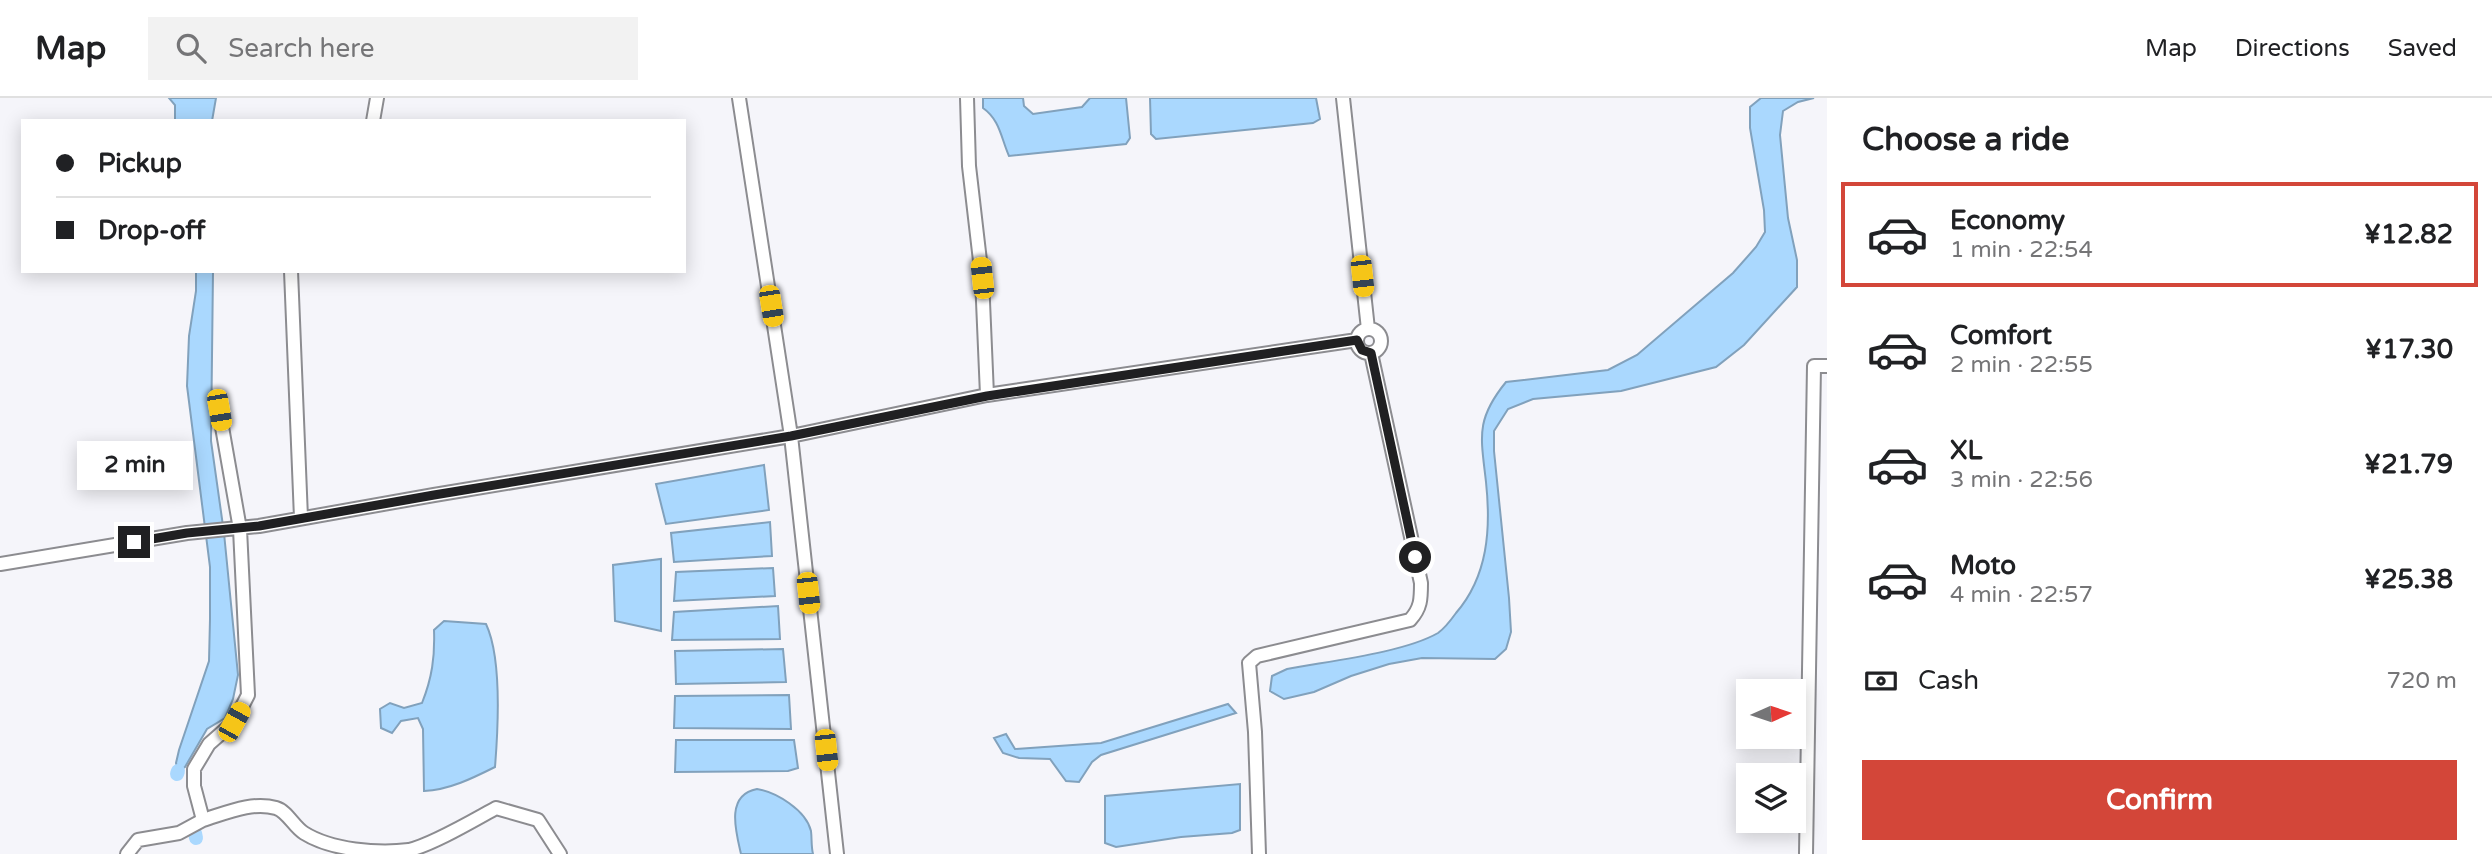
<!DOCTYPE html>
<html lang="en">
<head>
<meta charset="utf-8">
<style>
	body { margin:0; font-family:"Varela Round",sans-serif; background:#f2f2f2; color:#202124; height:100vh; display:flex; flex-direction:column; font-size:26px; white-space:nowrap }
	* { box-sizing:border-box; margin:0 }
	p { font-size:23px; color:#757577 }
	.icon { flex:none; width:38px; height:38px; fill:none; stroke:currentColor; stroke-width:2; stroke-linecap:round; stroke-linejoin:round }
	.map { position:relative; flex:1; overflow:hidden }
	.details { display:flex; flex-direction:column; background:#fff; width:665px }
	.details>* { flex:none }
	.banner { position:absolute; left:21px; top:21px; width:665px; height:154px; border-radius:0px; box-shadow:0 4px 18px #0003; display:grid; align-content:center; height:154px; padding:0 35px; background:#fff }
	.needle { width:46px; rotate:87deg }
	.fabs { position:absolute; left:1736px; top:581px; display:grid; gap:14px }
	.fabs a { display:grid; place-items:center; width:70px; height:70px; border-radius:0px; background:#fff; box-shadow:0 4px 18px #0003; font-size:35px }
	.end { position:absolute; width:32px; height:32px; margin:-16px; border:9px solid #202022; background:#fff; box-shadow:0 0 0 4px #fff }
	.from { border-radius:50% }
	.bubble { position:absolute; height:49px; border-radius:0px; background:#fff; box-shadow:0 4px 18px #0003; font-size:23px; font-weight:700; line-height:49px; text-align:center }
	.car { position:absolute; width:21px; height:42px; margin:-21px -10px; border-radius:9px; box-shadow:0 0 5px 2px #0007; background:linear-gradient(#f5c518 24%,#345 0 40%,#f5c518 0 76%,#345 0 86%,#f5c518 0) }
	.banner b { display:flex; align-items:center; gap:24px; height:66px; font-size:26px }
	.banner b+b { border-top:2px solid #e0e0e0 }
	.banner i { width:18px; height:18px; background:#202124 }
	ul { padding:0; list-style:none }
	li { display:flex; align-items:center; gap:21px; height:105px; margin:0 14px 10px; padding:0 21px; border:4px solid transparent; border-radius:0px }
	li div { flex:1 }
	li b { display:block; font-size:26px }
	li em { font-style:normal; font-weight:700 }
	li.selected { border-color:#d34639 }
	li>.icon { width:63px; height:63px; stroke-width:1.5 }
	h2 { padding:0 35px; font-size:32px; line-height:84px }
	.pay { display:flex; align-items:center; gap:18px; height:77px; padding:0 35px; font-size:26px }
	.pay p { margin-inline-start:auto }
	.button { display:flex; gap:14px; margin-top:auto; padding:14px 35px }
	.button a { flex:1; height:80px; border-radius:0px; background:#d34639; color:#fff; font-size:28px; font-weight:700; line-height:80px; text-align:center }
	header { display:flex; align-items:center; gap:42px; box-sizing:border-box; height:98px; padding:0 35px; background:#fff; border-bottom:2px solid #e0e0e0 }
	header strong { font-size:33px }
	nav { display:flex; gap:38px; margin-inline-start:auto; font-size:24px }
	.search { width:490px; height:63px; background:#f2f2f2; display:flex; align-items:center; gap:18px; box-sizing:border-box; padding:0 24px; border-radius:0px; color:#757577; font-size:26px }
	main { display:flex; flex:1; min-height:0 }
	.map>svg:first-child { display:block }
	.water { fill:#aad8fe; stroke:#81a1bc; stroke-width:2 }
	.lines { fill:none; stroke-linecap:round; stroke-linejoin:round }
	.canal { stroke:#aad8fe; stroke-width:14 }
	.street-casing { stroke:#8c8c90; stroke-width:16 }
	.street { stroke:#fff; stroke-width:12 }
	.route { stroke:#202022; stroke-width:9 }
</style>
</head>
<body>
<header>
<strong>Map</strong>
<div class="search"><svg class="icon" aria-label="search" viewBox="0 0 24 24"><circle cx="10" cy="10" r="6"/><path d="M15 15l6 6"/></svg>Search here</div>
<nav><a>Map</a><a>Directions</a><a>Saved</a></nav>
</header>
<main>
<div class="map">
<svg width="1827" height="756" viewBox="0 0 1827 756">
	<rect width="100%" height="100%" fill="#f5f5fa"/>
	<path class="water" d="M169 0H216L212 23H175V7Z
		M983 0H1023L1024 8 1033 16 1082 9 1090 0H1126L1130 40 1126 46 1009 58C1001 40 1000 22 983 10Z
		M1150 0H1316L1320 21 1313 25 1156 41 1151 36Z
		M1761 0H1814L1798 4 1783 13 1780 37 1788 120 1797 162V189L1744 247 1716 269 1621 293 1533 301 1508 311 1494 333V353L1509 500 1511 534 1506 551 1495 561 1422 560 1389 566 1351 578 1314 594 1284 601 1270 593 1272 578 1287 571C1329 563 1403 555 1438 535 1445 530 1451 522 1456 515 1488 478 1491 431 1486 384 1481 339 1475 322 1506 284L1608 272 1637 257 1733 175 1756 149 1765 134 1764 112 1750 30V9Z
		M196 173H213L211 343 224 435 238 577 233 601 225 620 207 631 185 669 178 673 176 665 179 652 209 563 210 521V469L187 288 189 238 196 193Z
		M764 367 769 412 666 426 656 386Z
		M770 424 772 458 674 464 671 435Z
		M661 461V533L615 523 613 467Z
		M773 470 775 498 674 503 676 474Z
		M778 508 780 541 672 542 674 514Z
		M444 523 486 526C502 560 498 632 495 669 473 680 449 692 424 693L423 631 418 620 401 623 392 635 381 630 380 611 390 605 404 610 422 605C432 580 435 559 434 532Z
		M783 551 786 584 676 586 675 553Z
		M789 597 791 631 674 630 675 598Z
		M1228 606 1236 615 1101 657 1092 664 1079 684 1066 683 1050 661 1019 660 1003 655 994 640 1006 636 1015 651 1101 645Z
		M676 642H794L798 670 788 673 675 674Z
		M1240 686V732L1232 735 1181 739 1116 749 1105 745V698Z
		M757 691C776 694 806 712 811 733 812 741 811 748 813 756H741C736 734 725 697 757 691Z"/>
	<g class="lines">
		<path class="canal" d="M177 676 178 673
			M195 735 196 740"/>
		<g class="street-casing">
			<path id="street" d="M739 0 791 338 837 756
				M967 0 969 68 982 180 987 297
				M1343 0 1368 231
				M373 23 377 0
				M291 173 301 420
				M1357 243a12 12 0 1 1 24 0a12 12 0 1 1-24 0Z
				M0 466 187 435 259 428 434 397 791 338 987 297 1357 242
				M203 722C226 715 252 703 276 710 287 713 294 729 304 735 331 752 378 756 409 752 432 747 474 722 496 710L538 722 560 756
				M127 756 138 742 179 735 203 722 194 688V671L209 646 234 624 248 597 240 431 219 312
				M1259 756 1255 634 1249 565 1257 558 1410 522C1421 510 1421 501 1421 485L1371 255
				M1806 756 1814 268H1827"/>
		</g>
		<use href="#street" class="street"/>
	</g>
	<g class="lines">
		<path class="route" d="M134 444 187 435 259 428 434 397 791 338 987 298 1357 242 1362 252 1371 255 1415 459"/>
	</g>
</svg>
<div class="fabs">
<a><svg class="needle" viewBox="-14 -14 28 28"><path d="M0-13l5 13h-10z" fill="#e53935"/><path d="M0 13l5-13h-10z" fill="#757577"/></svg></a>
<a><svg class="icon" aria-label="layers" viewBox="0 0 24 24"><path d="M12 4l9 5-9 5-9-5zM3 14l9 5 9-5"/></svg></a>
</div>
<i class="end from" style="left:1415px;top:459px"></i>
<i class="end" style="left:134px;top:444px"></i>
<div class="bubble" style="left:77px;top:343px;width:116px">2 min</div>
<i class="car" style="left:1362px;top:178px;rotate:174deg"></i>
<i class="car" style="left:982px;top:180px;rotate:354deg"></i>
<i class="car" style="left:771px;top:208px;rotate:171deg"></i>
<i class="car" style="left:219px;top:312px;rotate:170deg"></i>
<i class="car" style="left:808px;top:495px;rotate:174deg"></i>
<i class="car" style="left:234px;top:624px;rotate:29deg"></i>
<i class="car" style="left:826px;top:652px;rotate:174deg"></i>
<div class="banner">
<b><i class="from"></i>Pickup</b>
<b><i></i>Drop-off</b>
</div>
</div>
<section class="details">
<h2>Choose a ride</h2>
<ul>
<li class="selected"><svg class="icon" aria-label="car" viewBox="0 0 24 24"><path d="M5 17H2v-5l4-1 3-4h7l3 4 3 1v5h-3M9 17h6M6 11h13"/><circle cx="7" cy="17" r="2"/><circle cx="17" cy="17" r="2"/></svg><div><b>Economy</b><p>1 min · 22:54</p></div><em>¥12.82</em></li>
<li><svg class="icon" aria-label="car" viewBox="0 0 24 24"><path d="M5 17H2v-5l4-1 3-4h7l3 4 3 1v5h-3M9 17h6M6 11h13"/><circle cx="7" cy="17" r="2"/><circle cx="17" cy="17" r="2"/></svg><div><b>Comfort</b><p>2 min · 22:55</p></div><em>¥17.30</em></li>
<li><svg class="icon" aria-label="car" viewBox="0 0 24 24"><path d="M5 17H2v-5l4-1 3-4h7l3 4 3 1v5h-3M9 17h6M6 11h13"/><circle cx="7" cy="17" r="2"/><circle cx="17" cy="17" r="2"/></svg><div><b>XL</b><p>3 min · 22:56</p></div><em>¥21.79</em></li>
<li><svg class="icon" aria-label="car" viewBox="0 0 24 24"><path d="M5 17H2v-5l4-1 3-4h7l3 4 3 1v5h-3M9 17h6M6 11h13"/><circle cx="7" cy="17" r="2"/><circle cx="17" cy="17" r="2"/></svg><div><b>Moto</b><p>4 min · 22:57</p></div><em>¥25.38</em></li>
</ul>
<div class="pay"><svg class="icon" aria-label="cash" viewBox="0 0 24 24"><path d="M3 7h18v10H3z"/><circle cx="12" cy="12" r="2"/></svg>Cash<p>720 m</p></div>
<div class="button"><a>Confirm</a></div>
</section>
</main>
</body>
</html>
